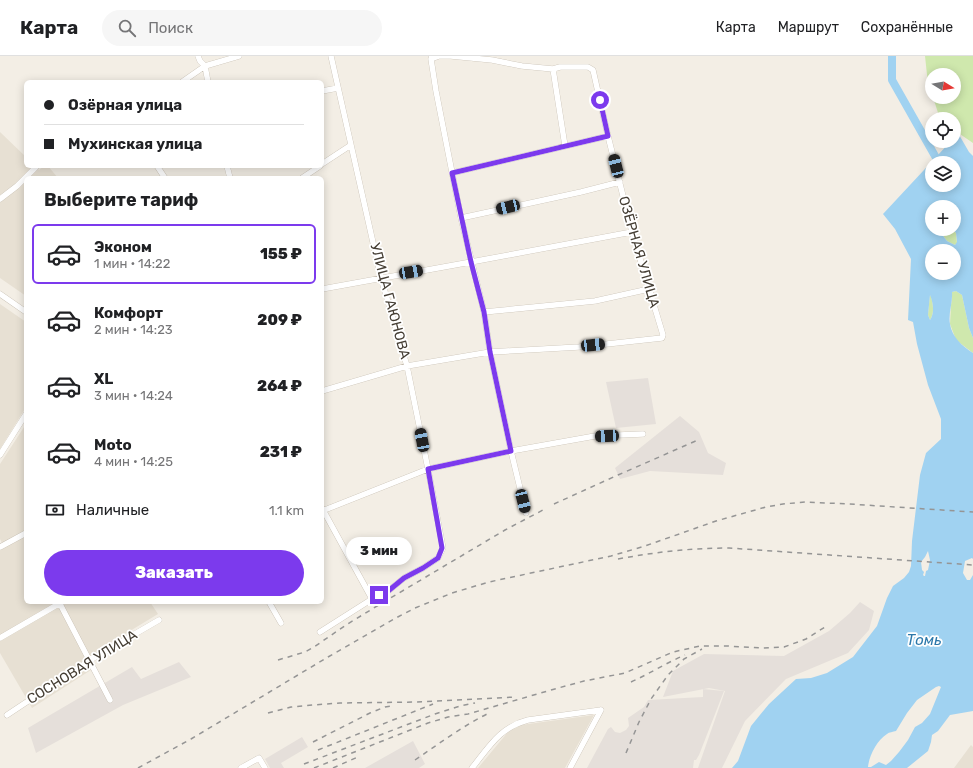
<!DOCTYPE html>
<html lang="ru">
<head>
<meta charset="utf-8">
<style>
	body { margin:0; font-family:Rubik,sans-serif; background:#f6f6f6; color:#202124; height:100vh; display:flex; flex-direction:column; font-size:15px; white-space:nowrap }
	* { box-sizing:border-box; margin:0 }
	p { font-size:13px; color:#757577 }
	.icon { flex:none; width:22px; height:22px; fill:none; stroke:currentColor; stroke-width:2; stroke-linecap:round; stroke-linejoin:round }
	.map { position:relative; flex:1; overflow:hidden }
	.side { position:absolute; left:24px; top:120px; width:300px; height:428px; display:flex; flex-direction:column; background:#fff; border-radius:6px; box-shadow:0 2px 10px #0003 }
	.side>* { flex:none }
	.guide { position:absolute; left:24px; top:24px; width:300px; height:88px; border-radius:6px; box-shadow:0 2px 10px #0003; display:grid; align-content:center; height:88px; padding:0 20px; background:#fff }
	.needle { width:26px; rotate:101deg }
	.tools { position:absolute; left:925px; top:12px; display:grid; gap:8px }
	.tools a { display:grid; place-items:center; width:36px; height:36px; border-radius:50%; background:#fff; box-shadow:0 2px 10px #0003; font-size:20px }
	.end { position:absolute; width:18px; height:18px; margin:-9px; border:5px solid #7c3aed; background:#fff; box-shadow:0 0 0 2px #fff }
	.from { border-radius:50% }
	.bubble { position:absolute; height:28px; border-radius:14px; background:#fff; box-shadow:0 2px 10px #0003; font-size:13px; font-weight:800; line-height:28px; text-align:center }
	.car { position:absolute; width:12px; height:24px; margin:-12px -6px; border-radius:5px; box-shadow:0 0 3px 1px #0007; background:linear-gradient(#222 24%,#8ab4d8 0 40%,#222 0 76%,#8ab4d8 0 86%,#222 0) }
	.guide b { display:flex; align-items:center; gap:14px; height:38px; font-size:15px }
	.guide b+b { border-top:1px solid #e0e0e0 }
	.guide i { width:10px; height:10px; background:#202124 }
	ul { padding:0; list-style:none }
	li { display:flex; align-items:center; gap:12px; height:60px; margin:0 8px 6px; padding:0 12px; border:2px solid transparent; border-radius:6px }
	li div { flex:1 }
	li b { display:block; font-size:15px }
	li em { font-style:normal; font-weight:800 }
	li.current { border-color:#7c3aed }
	li>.icon { width:36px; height:36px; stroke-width:1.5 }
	h2 { padding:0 20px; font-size:18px; line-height:48px }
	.pay { display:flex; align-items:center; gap:10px; height:44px; padding:0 20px; font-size:15px }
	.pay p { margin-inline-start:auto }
	.button { display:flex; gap:8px; margin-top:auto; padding:8px 20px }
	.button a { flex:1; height:46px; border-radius:24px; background:#7c3aed; color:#fff; font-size:16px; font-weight:800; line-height:46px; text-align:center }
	header { display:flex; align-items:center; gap:24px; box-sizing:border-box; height:56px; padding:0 20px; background:#fff; border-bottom:1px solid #e0e0e0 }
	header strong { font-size:19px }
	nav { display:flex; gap:22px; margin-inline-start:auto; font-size:14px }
	.search { width:280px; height:36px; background:#f6f6f6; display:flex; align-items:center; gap:10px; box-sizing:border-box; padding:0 14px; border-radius:22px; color:#757577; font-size:15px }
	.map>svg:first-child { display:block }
	.residential { fill:#e7e0d3 }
	.industrial { fill:#e5dfda }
	.green { fill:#cfe8ad }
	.water { fill:#a0d2f1; fill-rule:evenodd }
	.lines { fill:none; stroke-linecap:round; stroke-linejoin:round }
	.river { stroke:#a0d2f1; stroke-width:8 }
	.minor-casing { stroke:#c1b8aa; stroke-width:6 }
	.minor { stroke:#fff; stroke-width:5.5 }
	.rail { stroke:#959595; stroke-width:1.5; stroke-dasharray:5 5; stroke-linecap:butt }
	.route { stroke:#7c3aed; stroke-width:5 }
	.labels { text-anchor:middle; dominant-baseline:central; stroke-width:3.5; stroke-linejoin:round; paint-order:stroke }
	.street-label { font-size:14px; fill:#453e34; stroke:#fff }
	.water-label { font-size:15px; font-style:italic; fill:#2c78aa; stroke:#fff }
</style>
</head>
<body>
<header>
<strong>Карта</strong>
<div class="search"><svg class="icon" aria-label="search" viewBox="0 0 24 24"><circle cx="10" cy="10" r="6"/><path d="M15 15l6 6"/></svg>Поиск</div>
<nav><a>Карта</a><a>Маршрут</a><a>Сохранённые</a></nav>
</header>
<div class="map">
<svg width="973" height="712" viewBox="0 0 973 712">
	<rect width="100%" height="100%" fill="#f3eee5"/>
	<path class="residential" d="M0 76 26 101V110H35L39 114 44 110H48L58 122H26V240L0 222Z
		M0 248 26 266V351L0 393Z
		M26 368V546H150L158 558 87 601 91 614 32 652 0 597V488L2 487 0 483V408Z
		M594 659 565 712H478L508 676 521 669Z
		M971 689 973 691V712H954Z"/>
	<path class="industrial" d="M648 322 656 368 616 372 606 326Z
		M680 360 699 376 708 397 726 407 723 419 650 415 620 423 615 412Z
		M860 546 874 555 869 574 848 597 786 623 745 665 722 712H698L725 635 709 632 663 641 673 615 704 598 784 600 829 575 850 557Z
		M179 606 191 621 123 649 36 697 28 672 132 611 141 623Z
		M703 633 724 635 699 699 696 704H694L693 712H587L608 673 611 671 615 676 620 677 626 674 629 670 628 662 644 651 648 644 703 641Z
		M302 681 308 691 281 707 284 712H270L265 703Z
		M413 685 425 708 419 712H365Z"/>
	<path class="green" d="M925 0H973V87L954 74V63H942L939 60 933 41H954V19H932V39L928 28Z
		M938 173H953L956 177 957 187 955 189 947 185Z
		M956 235 962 239 969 272 973 282V297L956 284 950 268 951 249 952 242V236Z
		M930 238C933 246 935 257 930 264L928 259Z"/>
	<path class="water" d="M958 77 969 96 973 100V282L969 272 962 239 956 235 952 236C953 246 948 258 950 268 952 281 962 290 973 297V503L972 502 965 505 963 517 967 524H970L973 519V655L950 659 938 675 932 679 931 686 928 695 907 712H732L738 705 751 670 769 648 796 623 811 622 827 617 853 601 877 570 887 542 893 530 904 522 909 516 911 510 912 485 920 419 926 397 941 383V363L928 329 917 288 913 266 908 264 911 203 895 173 883 158 951 85H954V82ZM932 107H954V129H932ZM932 151H954V173H953L956 177 957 186 955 189 947 185 938 173H932ZM932 195H954V217H932ZM930 239C933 246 935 257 930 264L928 259ZM928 495 930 504 928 514 926 515 925 520H924L923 519 924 516 922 514 921 506 925 501ZM939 630 941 631 930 658 922 667 915 671 908 684 899 696 891 705 886 709 879 706 871 711H868C869 700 877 684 887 678 889 676 893 676 896 675L907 657 917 644 936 631Z"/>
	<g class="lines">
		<path class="river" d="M892 0V24L939 107"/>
		<g class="minor-casing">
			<path id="minor" d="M198 0 200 5 205 10 208 26
				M432 0 431 3 436 35 461 162 484 256 490 296 511 395 526 457
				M553 13 565 90
				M182 26 205 10 239 0
				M322 35 338 32
				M322 108 351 89
				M157 110 165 122
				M227 110 230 122
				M452 117 608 80
				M302 122 320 110
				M0 143 17 130 36 111
				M461 162 581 136 620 126
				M322 233 471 206 632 176
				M0 238 26 256
				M484 256 595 245 649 233
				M322 335 407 310 490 296 579 291 662 282 663 279 632 176 608 80 593 14 588 11H560L553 13 522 10 492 4 451 0H439L431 3
				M0 399 26 358
				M322 452 372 543
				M322 455 428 413 511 395 595 380 643 378
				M0 491 26 477
				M59 546 110 644
				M269 546 281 567
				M320 576 372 543 387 536 404 522 423 512 438 502 443 492 428 413 407 310 381 222 331 0
				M0 582 62 546
				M7 659 90 604 159 564
				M241 712 259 702 265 712
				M472 712C489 691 500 671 528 664L601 654
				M570 712 601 654"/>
		</g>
		<use href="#minor" class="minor"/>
		<path class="rail" d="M554 448 618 419 698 384
			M618 503C656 496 691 492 729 492L973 509
			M278 604 305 596 314 591 346 569 377 550 505 474 543 454
			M631 626C649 618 666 607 685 599
			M268 657 291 651 312 649 340 647 417 646 515 641
			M313 686 370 657 385 651 392 650
			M318 694 433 648
			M626 697 639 666 651 643 668 619 684 603 702 593
			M415 704C440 687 464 669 491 656
			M304 708 435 658 460 650 475 647
			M138 712 191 683 328 601 394 563 415 552 452 537 489 526 611 500 645 490 716 465 766 451 783 448 805 446 849 448 973 456
			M314 712 428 667 448 661 468 658 551 634 584 625 625 617 673 596 700 590H727L763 592 784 591 806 583 825 571
			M333 712 360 700"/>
	</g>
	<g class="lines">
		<path class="route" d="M379 539 387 536 404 522 423 512 438 502 442 492 428 413 511 395 490 296 484 256 471 206 452 117 608 80 600 44"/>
	</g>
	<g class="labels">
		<g class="street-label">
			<text transform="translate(639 196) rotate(74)">ОЗЁРНАЯ УЛИЦА</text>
			<text transform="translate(390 245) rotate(75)">УЛИЦА ГАЮНОВА</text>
			<text transform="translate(82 611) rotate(-32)">СОСНОВАЯ УЛИЦА</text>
		</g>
		<g class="water-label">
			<text x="924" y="584">Томь</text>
		</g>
	</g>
</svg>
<div class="tools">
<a><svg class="needle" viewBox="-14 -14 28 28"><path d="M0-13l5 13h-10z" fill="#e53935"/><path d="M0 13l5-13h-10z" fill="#757577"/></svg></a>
<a><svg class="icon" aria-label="locate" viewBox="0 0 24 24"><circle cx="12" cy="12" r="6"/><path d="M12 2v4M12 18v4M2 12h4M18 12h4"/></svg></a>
<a><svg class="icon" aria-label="layers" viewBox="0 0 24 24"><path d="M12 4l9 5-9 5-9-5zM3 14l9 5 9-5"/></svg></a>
<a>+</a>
<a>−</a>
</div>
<i class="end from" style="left:600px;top:44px"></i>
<i class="end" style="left:379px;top:539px"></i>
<div class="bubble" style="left:346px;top:481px;width:66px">3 мин</div>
<i class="car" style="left:616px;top:110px;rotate:346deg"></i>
<i class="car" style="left:508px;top:151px;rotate:257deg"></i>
<i class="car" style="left:411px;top:216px;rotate:80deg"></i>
<i class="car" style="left:593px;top:289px;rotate:84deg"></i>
<i class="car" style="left:607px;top:380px;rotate:267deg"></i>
<i class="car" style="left:422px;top:384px;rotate:349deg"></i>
<i class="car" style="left:523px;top:445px;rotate:166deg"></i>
<div class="guide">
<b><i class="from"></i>Озёрная улица</b>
<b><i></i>Мухинская улица</b>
</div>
<section class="side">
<h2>Выберите тариф</h2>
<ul>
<li class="current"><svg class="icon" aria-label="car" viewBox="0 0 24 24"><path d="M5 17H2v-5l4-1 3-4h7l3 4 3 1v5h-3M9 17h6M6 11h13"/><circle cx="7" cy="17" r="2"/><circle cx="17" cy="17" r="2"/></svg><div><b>Эконом</b><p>1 мин · 14:22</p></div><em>155 ₽</em></li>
<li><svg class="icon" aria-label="car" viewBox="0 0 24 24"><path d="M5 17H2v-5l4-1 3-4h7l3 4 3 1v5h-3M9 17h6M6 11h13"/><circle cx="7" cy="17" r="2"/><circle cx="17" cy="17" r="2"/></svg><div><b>Комфорт</b><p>2 мин · 14:23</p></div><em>209 ₽</em></li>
<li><svg class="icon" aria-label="car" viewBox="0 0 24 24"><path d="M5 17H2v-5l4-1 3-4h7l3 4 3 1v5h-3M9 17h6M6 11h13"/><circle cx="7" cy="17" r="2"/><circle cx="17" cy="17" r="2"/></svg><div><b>XL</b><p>3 мин · 14:24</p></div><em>264 ₽</em></li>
<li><svg class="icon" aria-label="car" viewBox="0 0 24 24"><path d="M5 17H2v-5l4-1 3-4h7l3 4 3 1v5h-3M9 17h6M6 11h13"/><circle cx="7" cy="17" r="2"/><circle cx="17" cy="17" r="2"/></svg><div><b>Moto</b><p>4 мин · 14:25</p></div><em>231 ₽</em></li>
</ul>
<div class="pay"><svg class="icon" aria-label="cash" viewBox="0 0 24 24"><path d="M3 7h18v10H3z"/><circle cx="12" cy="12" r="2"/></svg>Наличные<p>1.1 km</p></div>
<div class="button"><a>Заказать</a></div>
</section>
</div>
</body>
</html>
